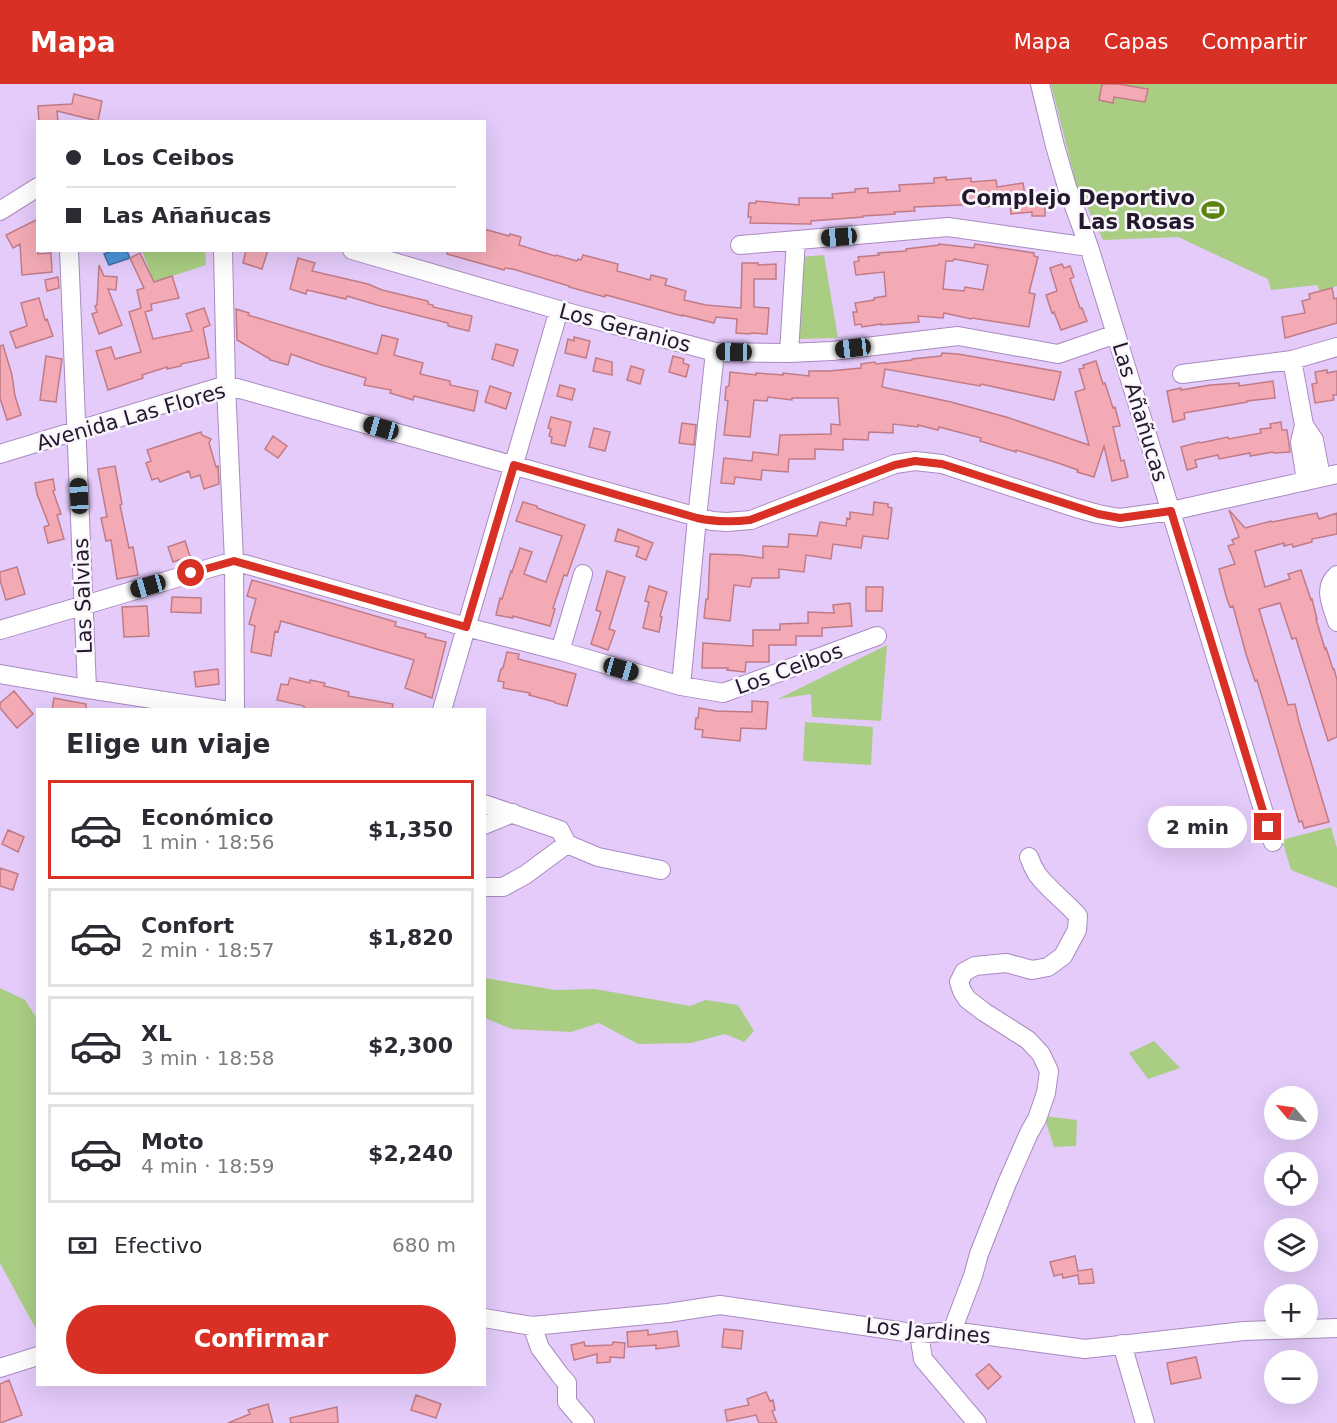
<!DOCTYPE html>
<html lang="es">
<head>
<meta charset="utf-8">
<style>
	body { margin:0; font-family:"DejaVu Sans",sans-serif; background:#f7f7f7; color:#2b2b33; height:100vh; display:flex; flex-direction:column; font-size:22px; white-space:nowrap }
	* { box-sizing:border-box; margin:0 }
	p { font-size:20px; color:#7c7c81 }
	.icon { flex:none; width:33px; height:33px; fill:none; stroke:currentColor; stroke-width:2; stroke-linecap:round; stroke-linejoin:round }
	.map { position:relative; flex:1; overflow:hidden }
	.drawer { position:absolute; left:36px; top:624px; width:450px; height:678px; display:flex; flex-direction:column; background:#fff; border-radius:0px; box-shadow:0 6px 24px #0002 }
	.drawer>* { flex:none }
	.guide { position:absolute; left:36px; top:36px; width:450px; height:132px; border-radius:0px; box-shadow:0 6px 24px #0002; display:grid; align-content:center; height:132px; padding:0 30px; background:#fff }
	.needle { width:39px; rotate:299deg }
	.buttons { position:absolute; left:1264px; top:1002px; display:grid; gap:12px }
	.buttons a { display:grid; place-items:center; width:54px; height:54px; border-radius:50%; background:#fff; box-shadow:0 6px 24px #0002; font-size:30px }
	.end { position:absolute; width:27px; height:27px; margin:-14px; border:8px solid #d93025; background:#fff; box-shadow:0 0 0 3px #fff }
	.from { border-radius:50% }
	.bubble { position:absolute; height:42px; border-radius:21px; background:#fff; box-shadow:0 6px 24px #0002; font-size:20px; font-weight:700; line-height:42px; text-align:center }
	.car { position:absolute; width:18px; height:36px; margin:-18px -9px; border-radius:8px; box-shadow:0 0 4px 2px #0007; background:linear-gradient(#222 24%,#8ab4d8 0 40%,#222 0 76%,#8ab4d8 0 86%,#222 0) }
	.guide b { display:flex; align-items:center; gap:21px; height:57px; font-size:22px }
	.guide b+b { border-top:2px solid #e1e1e2 }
	.guide i { width:15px; height:15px; background:#2b2b33 }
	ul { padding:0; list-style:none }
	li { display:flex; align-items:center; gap:18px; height:99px; margin:0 12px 9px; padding:0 18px; border:3px solid #e1e1e2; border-radius:0px }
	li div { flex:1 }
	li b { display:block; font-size:22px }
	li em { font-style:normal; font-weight:700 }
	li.on { border-color:#d93025 }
	li>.icon { width:54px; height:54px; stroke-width:1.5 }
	h2 { padding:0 30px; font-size:27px; line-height:72px }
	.pay { display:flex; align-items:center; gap:15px; height:66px; padding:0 30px; font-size:22px }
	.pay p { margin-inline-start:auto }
	.button { display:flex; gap:12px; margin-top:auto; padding:12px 30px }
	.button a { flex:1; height:69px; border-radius:36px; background:#d93025; color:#fff; font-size:24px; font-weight:700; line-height:69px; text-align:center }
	header { display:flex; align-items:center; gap:36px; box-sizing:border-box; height:84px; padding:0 30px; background:#d93025; color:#fff }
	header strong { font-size:28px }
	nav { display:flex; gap:33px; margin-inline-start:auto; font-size:21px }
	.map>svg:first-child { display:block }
	.green { fill:#a9cd82 }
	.water { fill:#4c94d8; stroke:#406fa5; stroke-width:1.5 }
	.building { fill:#f3aab5; stroke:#c07b86; stroke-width:1.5; fill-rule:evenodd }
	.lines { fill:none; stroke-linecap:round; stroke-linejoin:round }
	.minor-casing { stroke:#a98ac2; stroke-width:20 }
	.minor { stroke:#fff; stroke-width:18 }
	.route { stroke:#d93025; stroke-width:8 }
	.labels { text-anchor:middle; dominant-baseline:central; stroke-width:5; stroke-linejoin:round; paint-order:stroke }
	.poi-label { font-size:21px; font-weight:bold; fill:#24182e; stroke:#f9f6fc; text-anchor:end }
	.street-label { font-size:21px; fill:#24182e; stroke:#f9f6fc }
</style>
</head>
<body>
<header>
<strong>Mapa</strong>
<nav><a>Mapa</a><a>Capas</a><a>Compartir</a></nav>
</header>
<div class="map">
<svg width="1337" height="1339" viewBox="0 0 1337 1339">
	<rect width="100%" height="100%" fill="#e4cbfa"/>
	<path class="green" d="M1051 0H1337V202L1320 207 1317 201 1271 206 1268 195 1178 153 1103 156 1076 100Z
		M142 167H205L206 181 154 198Z
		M824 171 838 254 796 255 800 173Z
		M887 561 881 637 812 633 811 610 778 615Z
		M805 638 873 643 871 681 803 677Z
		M1331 743 1337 764V804L1291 786 1282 756Z
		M485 894 555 906 595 905 690 922 706 916 738 921 754 947 744 958 725 950 691 959 638 960 599 939 571 948 512 945 485 934Z
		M0 904 25 916 37 935V1247L0 1179Z
		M1154 957 1180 984 1148 995 1129 969Z
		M1044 1032 1077 1036 1076 1062 1054 1063Z"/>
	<path class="water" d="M114 166 127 167 130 174 109 181 104 170Z"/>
	<path class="building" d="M1102 0H1118L1148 5 1145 18 1114 13 1113 19 1099 16Z
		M74 10 102 17 98 37 57 27 58 38H39L38 22 72 20Z
		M946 93V96L971 94V98L996 96 997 103 1023 99 1025 111H1045V132H1032V128L1011 130 1010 120 984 123V120L914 123 915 127 894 128 895 130 863 132V133L811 137V140L750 139 751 133H748L749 119H756V117L799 121V114H833L832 110 855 108V105L868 104V109L900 107 899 101 934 99V94Z
		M38 135V170L51 169 52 188 22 191 20 160 13 164 6 151Z
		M484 145 509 152 510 150 521 153 519 161 555 172 556 171 577 177 578 175 581 176 583 171 618 180 617 187 650 196 651 191 667 195 665 201 686 207 684 216 706 221 741 224 742 179H758V181L776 180V195H754V223L769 224 767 250 751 249 750 250 736 249 737 235 716 233 714 239 682 231V232L610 212 605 211V213L569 203V202L513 185 505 184 504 186 447 170 448 166H484Z
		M939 160 974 164 975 160 1034 169V172L1038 173 1029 209 1035 210 1029 243 972 234 971 235 944 229 943 234 918 232 919 238 881 241V240L862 243 861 240 855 241 853 228H857L855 219 874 216V214L886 212 884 188 856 191 854 178 859 177 858 173 879 171 878 169 906 167V165L939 161ZM954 175 988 181 983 206 965 203 964 207 943 205 946 177H953Z
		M246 166H268L262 185 243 179Z
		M140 169 154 198 172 192 179 214 151 220 152 226 145 228 153 255 192 247 186 230 204 224 210 241 203 244 209 274 181 280V282L167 285V283L142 291 143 294 108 306 96 267 111 263 115 275 141 268 129 228 141 224 137 206 144 204 130 174Z
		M298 174 315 179 312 187 368 200 382 206 428 217V220L433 221V223L472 232 469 247 448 242V239L377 221 347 212 346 215 307 206 306 210 290 205Z
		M1062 180 1064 184 1070 182 1074 193 1070 195 1080 224H1082L1087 237 1061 246 1054 228 1052 229 1046 211 1057 207 1050 184Z
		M99 181 104 192 117 193 116 206 108 205 122 241 99 250 92 230 97 228 95 222 97 221Z
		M58 193 59 204 47 207 45 196Z
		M1332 204 1334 215 1337 214V239L1285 254 1282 233 1305 229 1302 217 1310 215 1309 210Z
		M39 214 45 236 47 235 53 252 16 264 10 248 27 242 21 219Z
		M236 225 249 229 248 231 377 270 382 251 398 255 394 271 423 279 420 290 450 297V301L478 307 474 327 414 312 413 316 390 309 391 306 364 301 366 294 322 281 291 270 288 281 270 276V275L237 256Z
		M574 253 590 257 586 274 565 269 568 255 574 257Z
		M496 260 518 266 513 282 492 275Z
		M3 261 12 291 15 312 21 331 7 336 0 314V262Z
		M942 269 958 270 1061 288 1054 316 981 300 980 302 885 285 882 303 951 318 1006 333 1089 361 1075 308 1085 305 1079 285 1084 284 1083 281 1096 277 1103 300 1105 299 1113 324 1115 323 1120 342 1113 343 1121 377 1124 376 1128 393 1112 397 1104 362 1094 393 1077 388 1078 386 1055 378 1016 366V368L980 357 981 354 939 343 938 346 918 341V343L893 340V349L869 348 868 356 843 355V366L815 365V375H789L788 388 762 386 761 396 735 393 734 400 721 399 724 374 752 377 753 368 778 371 780 351 831 350V340L840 341 838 314H792V316L768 313 767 317 754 316 750 353 724 351 728 317 725 316 726 303 729 302 730 288 756 291V289L783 291V289L809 292V287H829L861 284V280L875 278 876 280 912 276V275L941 272Z
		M46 272 62 275 56 318 40 316Z
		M673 272 684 275 683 279 689 281 686 293 669 288Z
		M596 274 612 278V291L593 287Z
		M631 282 644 286 640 300 627 296Z
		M1327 286V289L1337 287V311H1333L1334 316 1315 319 1312 300 1317 299 1315 288Z
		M1273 297 1275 314 1247 317V318L1184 329 1185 335 1173 338 1167 307 1181 304V306L1210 301 1239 299V302Z
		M560 301 575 305 572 316 557 312Z
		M490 302 511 309 506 325 485 318Z
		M551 333 571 338 565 362 551 359 552 353 549 352 551 345 548 344Z
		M1281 338 1282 346H1287L1290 368 1274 369 1273 368 1250 372V369L1219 375 1218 371 1195 376 1197 383 1187 386 1181 363 1199 358 1200 359 1228 353 1229 355 1261 349 1260 345 1271 344 1270 340Z
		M682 339 696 341 694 361 679 359Z
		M594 344 610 348 605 367 589 363Z
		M201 348 202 351 211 355 209 359 216 383 218 382 219 400 204 405 200 391 191 394 189 387 160 398 158 394 152 396 146 379 151 377 147 366Z
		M273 352 287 362 278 374 265 365Z
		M115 382 122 420 120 421 129 464 133 463 138 491 117 495 111 456 106 457 101 434 107 433 98 385Z
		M53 395 55 406 53 407 61 430 57 431 64 455 48 459 44 443 49 441 37 410 35 399Z
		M523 418 537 422V424L585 441 567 492 564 491 553 524 555 525 550 542 513 532V534L496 531 500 514 502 515 511 487 512 488 520 464 532 468 524 490 546 498 562 452 516 437Z
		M874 418 888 420V423L892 424 888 455 863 452 861 464 833 460 831 475 806 471 804 488 779 485V494H752L750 503 734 501 730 537 704 534 706 515H708L710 470 741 471 763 474V462L788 463 789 450 817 452 820 438 846 442 847 434 850 435V428L873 431Z
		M1229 426 1245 444 1271 437 1272 438 1317 429 1319 435 1337 429V450L1312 455V458L1293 463 1292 460 1284 462V459L1255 467 1265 503 1290 495 1288 490 1301 486 1311 516 1312 515 1317 535H1316L1325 565 1326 564 1333 585H1334L1337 596V653L1328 657 1298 561 1296 554 1292 555 1280 519 1259 525 1288 621 1295 620 1299 638 1329 738 1304 744 1302 737 1299 738 1257 596 1255 597 1246 570 1233 522 1230 523 1226 512 1219 485 1235 480 1228 462 1234 460 1232 456 1239 453Z
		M618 445 653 459 646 476 636 472 639 463 615 457Z
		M185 457 190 472 173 478 168 463Z
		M17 483 25 510 6 516 0 496V488Z
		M607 487 625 493 609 545 615 547 608 566 591 560 601 528 596 526Z
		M252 496 396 538 395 542 426 550 425 553 446 558 432 614 405 604 414 576 281 537 278 548 275 547 271 572 251 568 255 542 249 540 256 515 247 512Z
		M649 502 667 508 660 532 662 533 659 548 643 544 649 518 645 517Z
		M866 503H883L882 527H866Z
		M172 513 201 514V529L171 528Z
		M850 519 852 542 822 544V552H796V561H769V578H746L745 588 727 586 728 584H702L703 559 753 562V546H780V540L808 539V528L834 529 833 521Z
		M147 522 149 552 124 553 122 523Z
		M507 568 519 570 518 575 576 590 567 622 555 619V618L529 611 530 609 503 604 504 598 498 597 501 585 503 584Z
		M218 585 219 600 196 603 194 588Z
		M290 594 310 599V596L325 599 324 602 349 608 348 612 393 620 392 626H304V622L277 616 281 600 288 601Z
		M14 607 33 630 17 644 0 624V619Z
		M54 614 86 620V626H52Z
		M752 617 768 618 766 645 741 644 740 657 702 653 703 646 695 645 696 634H698L699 624 716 627 752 628Z
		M8 746 24 753 18 768 2 760Z
		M0 784 18 790 13 806 0 802Z
		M1075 1172 1078 1187 1092 1185 1094 1199 1079 1200 1078 1191 1063 1194 1062 1190 1054 1192 1050 1178Z
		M724 1245 743 1247 741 1265 722 1263Z
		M648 1246V1251L677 1247 679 1262 656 1265V1261L628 1263 627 1248Z
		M584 1258 585 1262 612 1261 613 1258 625 1259 624 1274 610 1273V1278L597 1279V1270L574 1276 571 1261Z
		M1196 1273 1201 1294 1171 1300 1167 1279Z
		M989 1280 1001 1293 988 1305 976 1291Z
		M9 1296 22 1331 0 1339V1300Z
		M766 1308 770 1317 773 1316 775 1326 772 1327 777 1339H759L756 1331 727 1337 725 1326 749 1321 747 1315Z
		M416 1311 441 1320 436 1334 411 1326Z
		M268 1320 273 1339H228L250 1330 248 1326Z
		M337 1323 338 1339H291L290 1334Z"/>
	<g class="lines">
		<g class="minor-casing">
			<path id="minor" d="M1040 0 1055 62 1067 103 1089 163 1273 758
				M0 127 38 103
				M740 161 948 143 1089 163
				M69 166 87 605
				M223 166 226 301 234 477 235 626
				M352 166 559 226 715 268 789 269 832 267 958 252 1058 270 1116 250
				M789 269 796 156
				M1292 276 1304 341 1314 356 1321 393
				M1182 290 1292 276 1337 263
				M1304 341 1300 358 1306 397
				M0 370 226 301 712 437 727 438 751 436 895 380 915 377 942 380 1076 424 1098 430 1120 434 1171 427 1337 390
				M1337 491C1322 504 1332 522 1337 538
				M0 546 234 477 466 543 560 567 681 602 723 609 877 552
				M560 567 583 490
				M0 590 87 605 223 626
				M681 602 697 434 715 268
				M442 626 559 226
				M484 720 560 746 567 760 525 791 503 803H484
				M484 741 513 729
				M567 760 598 773 661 786
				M484 1234 532 1242 668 1229 720 1221 919 1250 952 1247 1085 1265 1244 1247 1337 1244
				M532 1242 540 1264 560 1291 567 1299V1318L585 1339
				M952 1247 973 1192 979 1170 1007 1099 1029 1049 1037 1035 1046 1009 1049 987 1041 970 1028 956 984 928 967 915 962 907 959 898 964 888 975 882 1006 879 1032 886 1048 883 1063 872 1077 846 1078 832C1065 817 1049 806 1037 790 1034 785 1031 779 1029 773
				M919 1250 923 1275 977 1339
				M1122 1260 1145 1339
				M0 1284 38 1272"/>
		</g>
		<use href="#minor" class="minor"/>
	</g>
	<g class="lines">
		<path class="route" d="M191 489 234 477 466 543 514 381 697 434C715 438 732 438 750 436L895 381 915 377 942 380 1098 430 1120 434 1171 427 1268 743"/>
	</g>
	<defs>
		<g id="stadium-bare" transform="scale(1.8)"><path d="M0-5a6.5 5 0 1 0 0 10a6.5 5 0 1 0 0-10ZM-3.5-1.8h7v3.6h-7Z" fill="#59840e" stroke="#f9f6fc" stroke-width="2.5" paint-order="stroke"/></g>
	</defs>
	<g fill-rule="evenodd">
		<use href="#stadium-bare" x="1213" y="126"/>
	</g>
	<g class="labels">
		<g class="poi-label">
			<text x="1195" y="114">Complejo Deportivo<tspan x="1195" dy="24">Las Rosas</tspan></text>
		</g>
		<g class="street-label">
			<text transform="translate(625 244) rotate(15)">Los Geranios</text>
			<text transform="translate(1140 328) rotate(73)">Las Añañucas</text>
			<text transform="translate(131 333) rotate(-16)">Avenida Las Flores</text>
			<text transform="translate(83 512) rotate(-92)">Las Salvias</text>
			<text transform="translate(789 585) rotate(-20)">Los Ceibos</text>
			<text transform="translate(928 1247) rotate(5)">Los Jardines</text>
		</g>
	</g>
</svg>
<div class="buttons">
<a><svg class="needle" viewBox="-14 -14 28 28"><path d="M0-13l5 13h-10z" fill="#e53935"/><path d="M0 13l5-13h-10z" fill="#7c7c81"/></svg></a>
<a><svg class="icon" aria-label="locate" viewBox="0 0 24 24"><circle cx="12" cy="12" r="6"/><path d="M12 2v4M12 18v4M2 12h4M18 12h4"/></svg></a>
<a><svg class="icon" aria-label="layers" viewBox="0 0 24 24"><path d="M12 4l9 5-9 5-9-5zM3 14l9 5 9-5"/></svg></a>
<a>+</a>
<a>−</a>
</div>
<i class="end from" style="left:191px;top:489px"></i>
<i class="end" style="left:1268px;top:743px"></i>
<div class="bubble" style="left:1148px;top:722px;width:99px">2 min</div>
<i class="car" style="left:839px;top:153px;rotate:265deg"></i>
<i class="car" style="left:853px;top:264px;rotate:263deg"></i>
<i class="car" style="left:734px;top:268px;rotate:271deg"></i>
<i class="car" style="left:381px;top:344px;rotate:286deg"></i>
<i class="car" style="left:79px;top:412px;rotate:357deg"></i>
<i class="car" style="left:148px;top:502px;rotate:254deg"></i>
<i class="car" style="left:621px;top:585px;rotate:106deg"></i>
<div class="guide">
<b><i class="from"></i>Los Ceibos</b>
<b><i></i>Las Añañucas</b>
</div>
<section class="drawer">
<h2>Elige un viaje</h2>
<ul>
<li class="on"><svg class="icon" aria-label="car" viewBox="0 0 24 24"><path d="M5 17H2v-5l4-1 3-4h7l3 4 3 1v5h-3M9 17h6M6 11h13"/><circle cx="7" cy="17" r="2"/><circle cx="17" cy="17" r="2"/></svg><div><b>Económico</b><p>1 min · 18:56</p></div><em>$1,350</em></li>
<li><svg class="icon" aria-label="car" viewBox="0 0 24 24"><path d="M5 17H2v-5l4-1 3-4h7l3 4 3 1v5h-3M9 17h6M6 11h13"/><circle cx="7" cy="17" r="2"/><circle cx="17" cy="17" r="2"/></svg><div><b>Confort</b><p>2 min · 18:57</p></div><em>$1,820</em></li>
<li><svg class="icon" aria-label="car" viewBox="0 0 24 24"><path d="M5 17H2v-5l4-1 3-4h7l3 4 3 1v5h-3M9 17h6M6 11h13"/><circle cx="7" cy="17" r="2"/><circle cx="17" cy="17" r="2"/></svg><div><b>XL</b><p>3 min · 18:58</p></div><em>$2,300</em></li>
<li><svg class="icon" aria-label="car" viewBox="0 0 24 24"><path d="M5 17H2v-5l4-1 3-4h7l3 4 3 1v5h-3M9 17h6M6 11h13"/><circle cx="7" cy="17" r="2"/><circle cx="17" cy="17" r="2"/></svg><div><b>Moto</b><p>4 min · 18:59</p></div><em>$2,240</em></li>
</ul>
<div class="pay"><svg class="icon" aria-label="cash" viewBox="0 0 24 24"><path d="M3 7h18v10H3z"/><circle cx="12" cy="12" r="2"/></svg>Efectivo<p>680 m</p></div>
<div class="button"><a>Confirmar</a></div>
</section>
</div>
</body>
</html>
